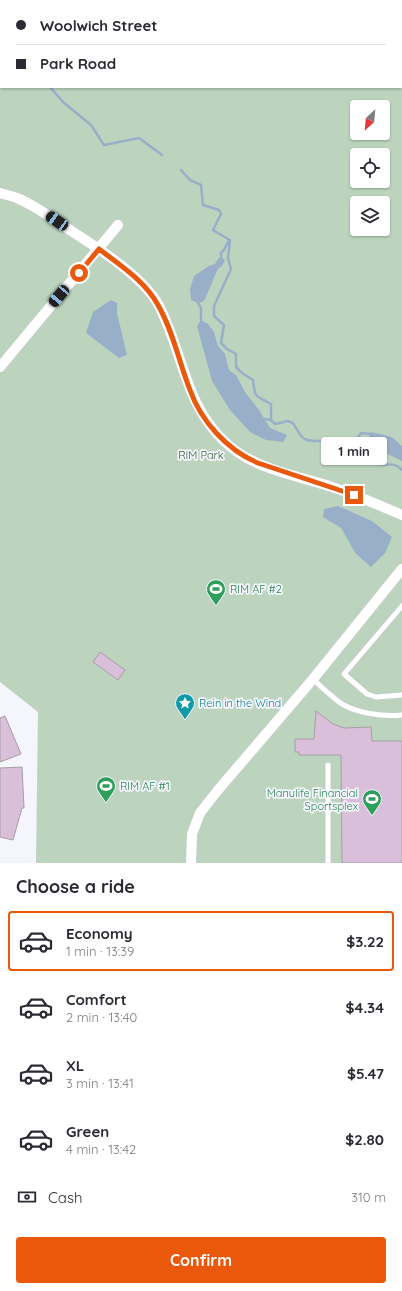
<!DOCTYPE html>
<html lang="en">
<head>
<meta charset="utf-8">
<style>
	body { margin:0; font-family:Quicksand,sans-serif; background:#f2f2f3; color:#2b2b33; height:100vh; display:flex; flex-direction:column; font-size:15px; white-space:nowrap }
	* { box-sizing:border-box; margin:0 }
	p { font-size:13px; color:#7c7c81 }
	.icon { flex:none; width:22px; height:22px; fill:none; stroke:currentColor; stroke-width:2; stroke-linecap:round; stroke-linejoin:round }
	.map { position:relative; height:863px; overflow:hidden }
	.drawer { display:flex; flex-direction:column; background:#fff; flex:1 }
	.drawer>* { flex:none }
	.guide { position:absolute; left:0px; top:0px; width:402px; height:88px; box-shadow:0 1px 3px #0004; display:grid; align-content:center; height:88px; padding:0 16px; background:#fff }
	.needle { width:26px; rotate:206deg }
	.tools { position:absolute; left:350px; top:100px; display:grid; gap:8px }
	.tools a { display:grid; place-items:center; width:40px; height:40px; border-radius:4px; background:#fff; box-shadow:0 1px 3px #0004; font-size:20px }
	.end { position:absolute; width:18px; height:18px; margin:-9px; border:5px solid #ea580c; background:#fff; box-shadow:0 0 0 2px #fff }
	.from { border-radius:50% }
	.bubble { position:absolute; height:28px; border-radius:4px; background:#fff; box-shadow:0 1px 3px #0004; font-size:13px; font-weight:700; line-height:28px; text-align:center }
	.car { position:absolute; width:12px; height:24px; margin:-12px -6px; border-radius:5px; box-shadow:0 0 3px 1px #0007; background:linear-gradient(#222 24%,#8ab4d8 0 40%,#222 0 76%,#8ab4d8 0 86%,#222 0) }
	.guide b { display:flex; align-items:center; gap:14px; height:38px; font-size:15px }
	.guide b+b { border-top:1px solid #e1e1e2 }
	.guide i { width:10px; height:10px; background:#2b2b33 }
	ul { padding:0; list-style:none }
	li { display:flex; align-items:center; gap:12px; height:60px; margin:0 8px 6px; padding:0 8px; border:2px solid transparent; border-radius:4px }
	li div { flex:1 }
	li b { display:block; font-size:15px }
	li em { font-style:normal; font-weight:700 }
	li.on { border-color:#ea580c }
	li>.icon { width:36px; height:36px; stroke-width:1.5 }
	h2 { padding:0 16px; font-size:18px; line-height:48px }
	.pay { display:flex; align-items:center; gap:10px; height:44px; padding:0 16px; font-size:15px }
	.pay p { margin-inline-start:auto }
	.action { display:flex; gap:8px; margin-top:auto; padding:8px 16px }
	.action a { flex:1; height:46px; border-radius:4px; background:#ea580c; color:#fff; font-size:16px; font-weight:700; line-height:46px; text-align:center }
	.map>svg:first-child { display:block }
	.green { fill:#bcd4be; fill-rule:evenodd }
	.water { fill:#99afc9 }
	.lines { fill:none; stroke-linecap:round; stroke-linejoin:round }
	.stream { stroke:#99afc9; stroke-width:2.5 }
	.building { fill:#d9bfd9; stroke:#a69ea6 }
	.service-casing { stroke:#cacad5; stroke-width:6 }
	.minor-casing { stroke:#cacad5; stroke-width:11 }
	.service { stroke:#fff; stroke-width:5 }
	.minor { stroke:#fff; stroke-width:10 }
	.route { stroke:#ea580c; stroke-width:5 }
	.labels { text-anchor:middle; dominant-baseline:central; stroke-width:3.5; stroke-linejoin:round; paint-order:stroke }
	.park-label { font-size:11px; fill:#39633e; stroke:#f5f5fe }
	.leisure-label { font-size:11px; fill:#27864d; stroke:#f5f5fe; text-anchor:start }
	.culture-label { font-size:11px; fill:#0d838f; stroke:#f5f5fe; text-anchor:start }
</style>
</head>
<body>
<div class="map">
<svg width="402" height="863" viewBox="0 0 402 863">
	<rect width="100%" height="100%" fill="#f5f5fe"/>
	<path class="green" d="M0 0H402V863H36L38 712 0 682ZM1 1H401V87H1ZM357 107H383V133H357ZM357 155H383V181H357ZM357 203H383V229H357Z"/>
	<path class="water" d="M221 257 225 260 222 266 218 269 204 301 198 303 191 300 190 289 194 276 209 266 215 264 218 259Z
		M111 300 117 303V313L127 355 119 358 86 333 93 312Z
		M201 320 208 324 214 332 218 346 225 354 229 370 236 375 245 392 259 410 270 428 287 435 283 442 266 440 250 432 230 410 212 381 197 326Z
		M371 432 392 437 402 446V461L369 445V437Z
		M325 439C335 441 347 444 351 454 344 460 331 459 326 450 324 448 324 444 323 441Z
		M338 506 372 521 392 537 385 553 371 567 356 554 341 528 323 517 324 509Z"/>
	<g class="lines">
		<path class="stream" d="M0 37H1
			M50 87 63 102 91 125 104 145 139 138 162 155
			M181 170 190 180 201 185 203 205 219 210 221 214 213 230 230 240 228 258 231 269 214 306V316L224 325 221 343 227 349 236 354V367L242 373 253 380C255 399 255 395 271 404V420L275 424 288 421 293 423C303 441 303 441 323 441
			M221 257V253L224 250 229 240
			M198 303 201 308V320
			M264 419 271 420
			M343 445 357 439 361 433 370 434
			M351 454 361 452 369 453C371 456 372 459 375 462 383 469 393 459 402 470"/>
	</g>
	<path class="building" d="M100 652 125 670 118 680 93 662Z
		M316 711 333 724 344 728 371 727 372 741H402V863H342L341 755H299V752H295V739H314Z
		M5 716 21 754 0 762V718Z
		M22 767 24 808H22L13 840 0 837V768Z"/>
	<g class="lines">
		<g class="service-casing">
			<path id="service" d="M402 606 344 674 367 694 376 697 402 695
				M313 679C321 687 330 695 339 702 354 713 383 717 402 715
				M328 863V765"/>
		</g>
		<g class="minor-casing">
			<path id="minor" d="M0 193C6 195 12 196 17 198 34 205 52 218 67 228 94 246 132 269 152 295 158 303 162 311 165 319 184 362 188 407 224 441 252 469 295 475 332 487 356 495 379 505 402 515
				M0 367 118 225
				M191 863 192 834 200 813 218 790 313 679 402 569"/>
		</g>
		<use href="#service" class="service"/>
		<use href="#minor" class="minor"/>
	</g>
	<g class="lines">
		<path class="route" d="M79 273 99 249C120 265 145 281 158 305 173 331 179 362 190 390 201 421 227 450 258 463L354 495"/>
	</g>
	<defs>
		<g id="stadium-pin" transform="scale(1)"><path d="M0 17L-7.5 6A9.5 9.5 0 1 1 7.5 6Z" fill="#2e9e5b" stroke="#f5f5fe"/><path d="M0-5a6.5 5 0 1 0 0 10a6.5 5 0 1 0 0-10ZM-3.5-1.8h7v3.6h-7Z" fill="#fff"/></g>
		<g id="sight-pin" transform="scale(1)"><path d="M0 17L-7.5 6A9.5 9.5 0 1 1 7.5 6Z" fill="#0f9aa8" stroke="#f5f5fe"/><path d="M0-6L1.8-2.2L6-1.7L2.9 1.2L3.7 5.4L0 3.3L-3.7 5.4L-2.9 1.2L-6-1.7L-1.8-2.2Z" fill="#fff"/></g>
	</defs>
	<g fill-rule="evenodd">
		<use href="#stadium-pin" x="216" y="589"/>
		<use href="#sight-pin" x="185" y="703"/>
		<use href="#stadium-pin" x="106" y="786"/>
		<use href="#stadium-pin" x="372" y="799"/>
	</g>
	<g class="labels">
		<g class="park-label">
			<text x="201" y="455">RIM Park</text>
		</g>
		<g class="leisure-label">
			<text x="230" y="589">RIM AF #2</text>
			<text x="120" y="786">RIM AF #1</text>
			<text x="358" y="793" text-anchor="end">Manulife Financial<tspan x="358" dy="13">Sportsplex</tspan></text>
		</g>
		<g class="culture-label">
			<text x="199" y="703">Rein in the Wind</text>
		</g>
	</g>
</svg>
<div class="tools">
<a><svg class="needle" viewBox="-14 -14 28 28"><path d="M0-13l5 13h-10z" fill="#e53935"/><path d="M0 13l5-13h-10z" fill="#7c7c81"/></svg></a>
<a><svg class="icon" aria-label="locate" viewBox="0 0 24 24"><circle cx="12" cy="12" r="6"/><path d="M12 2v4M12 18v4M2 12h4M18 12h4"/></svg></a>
<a><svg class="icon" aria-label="layers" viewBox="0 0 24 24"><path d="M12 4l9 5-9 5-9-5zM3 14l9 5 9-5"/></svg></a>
</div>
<i class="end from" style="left:79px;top:273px"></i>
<i class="end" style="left:354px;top:495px"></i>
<div class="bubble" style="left:321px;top:437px;width:66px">1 min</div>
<i class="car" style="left:57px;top:221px;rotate:304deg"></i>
<i class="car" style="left:59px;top:296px;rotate:220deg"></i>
<div class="guide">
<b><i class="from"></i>Woolwich Street</b>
<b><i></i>Park Road</b>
</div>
</div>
<section class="drawer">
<h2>Choose a ride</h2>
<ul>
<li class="on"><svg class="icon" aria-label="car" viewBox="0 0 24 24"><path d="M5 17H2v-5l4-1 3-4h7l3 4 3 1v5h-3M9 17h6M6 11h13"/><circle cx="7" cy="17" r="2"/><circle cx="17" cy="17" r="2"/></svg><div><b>Economy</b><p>1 min · 13:39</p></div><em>$3.22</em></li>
<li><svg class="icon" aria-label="car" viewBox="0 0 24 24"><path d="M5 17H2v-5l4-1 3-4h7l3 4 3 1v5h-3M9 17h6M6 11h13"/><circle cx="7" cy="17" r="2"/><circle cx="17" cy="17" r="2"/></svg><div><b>Comfort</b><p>2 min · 13:40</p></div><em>$4.34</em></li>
<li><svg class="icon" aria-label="car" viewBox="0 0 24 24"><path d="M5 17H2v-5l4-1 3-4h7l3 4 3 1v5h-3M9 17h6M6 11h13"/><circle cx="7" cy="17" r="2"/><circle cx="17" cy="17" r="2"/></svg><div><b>XL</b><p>3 min · 13:41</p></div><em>$5.47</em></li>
<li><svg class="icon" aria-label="car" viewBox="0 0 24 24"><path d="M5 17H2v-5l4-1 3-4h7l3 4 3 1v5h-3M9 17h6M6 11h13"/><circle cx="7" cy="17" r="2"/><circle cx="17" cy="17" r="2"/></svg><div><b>Green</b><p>4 min · 13:42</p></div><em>$2.80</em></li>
</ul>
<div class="pay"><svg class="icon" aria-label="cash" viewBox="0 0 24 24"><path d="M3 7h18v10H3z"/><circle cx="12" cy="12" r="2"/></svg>Cash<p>310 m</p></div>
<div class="action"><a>Confirm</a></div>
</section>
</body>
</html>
